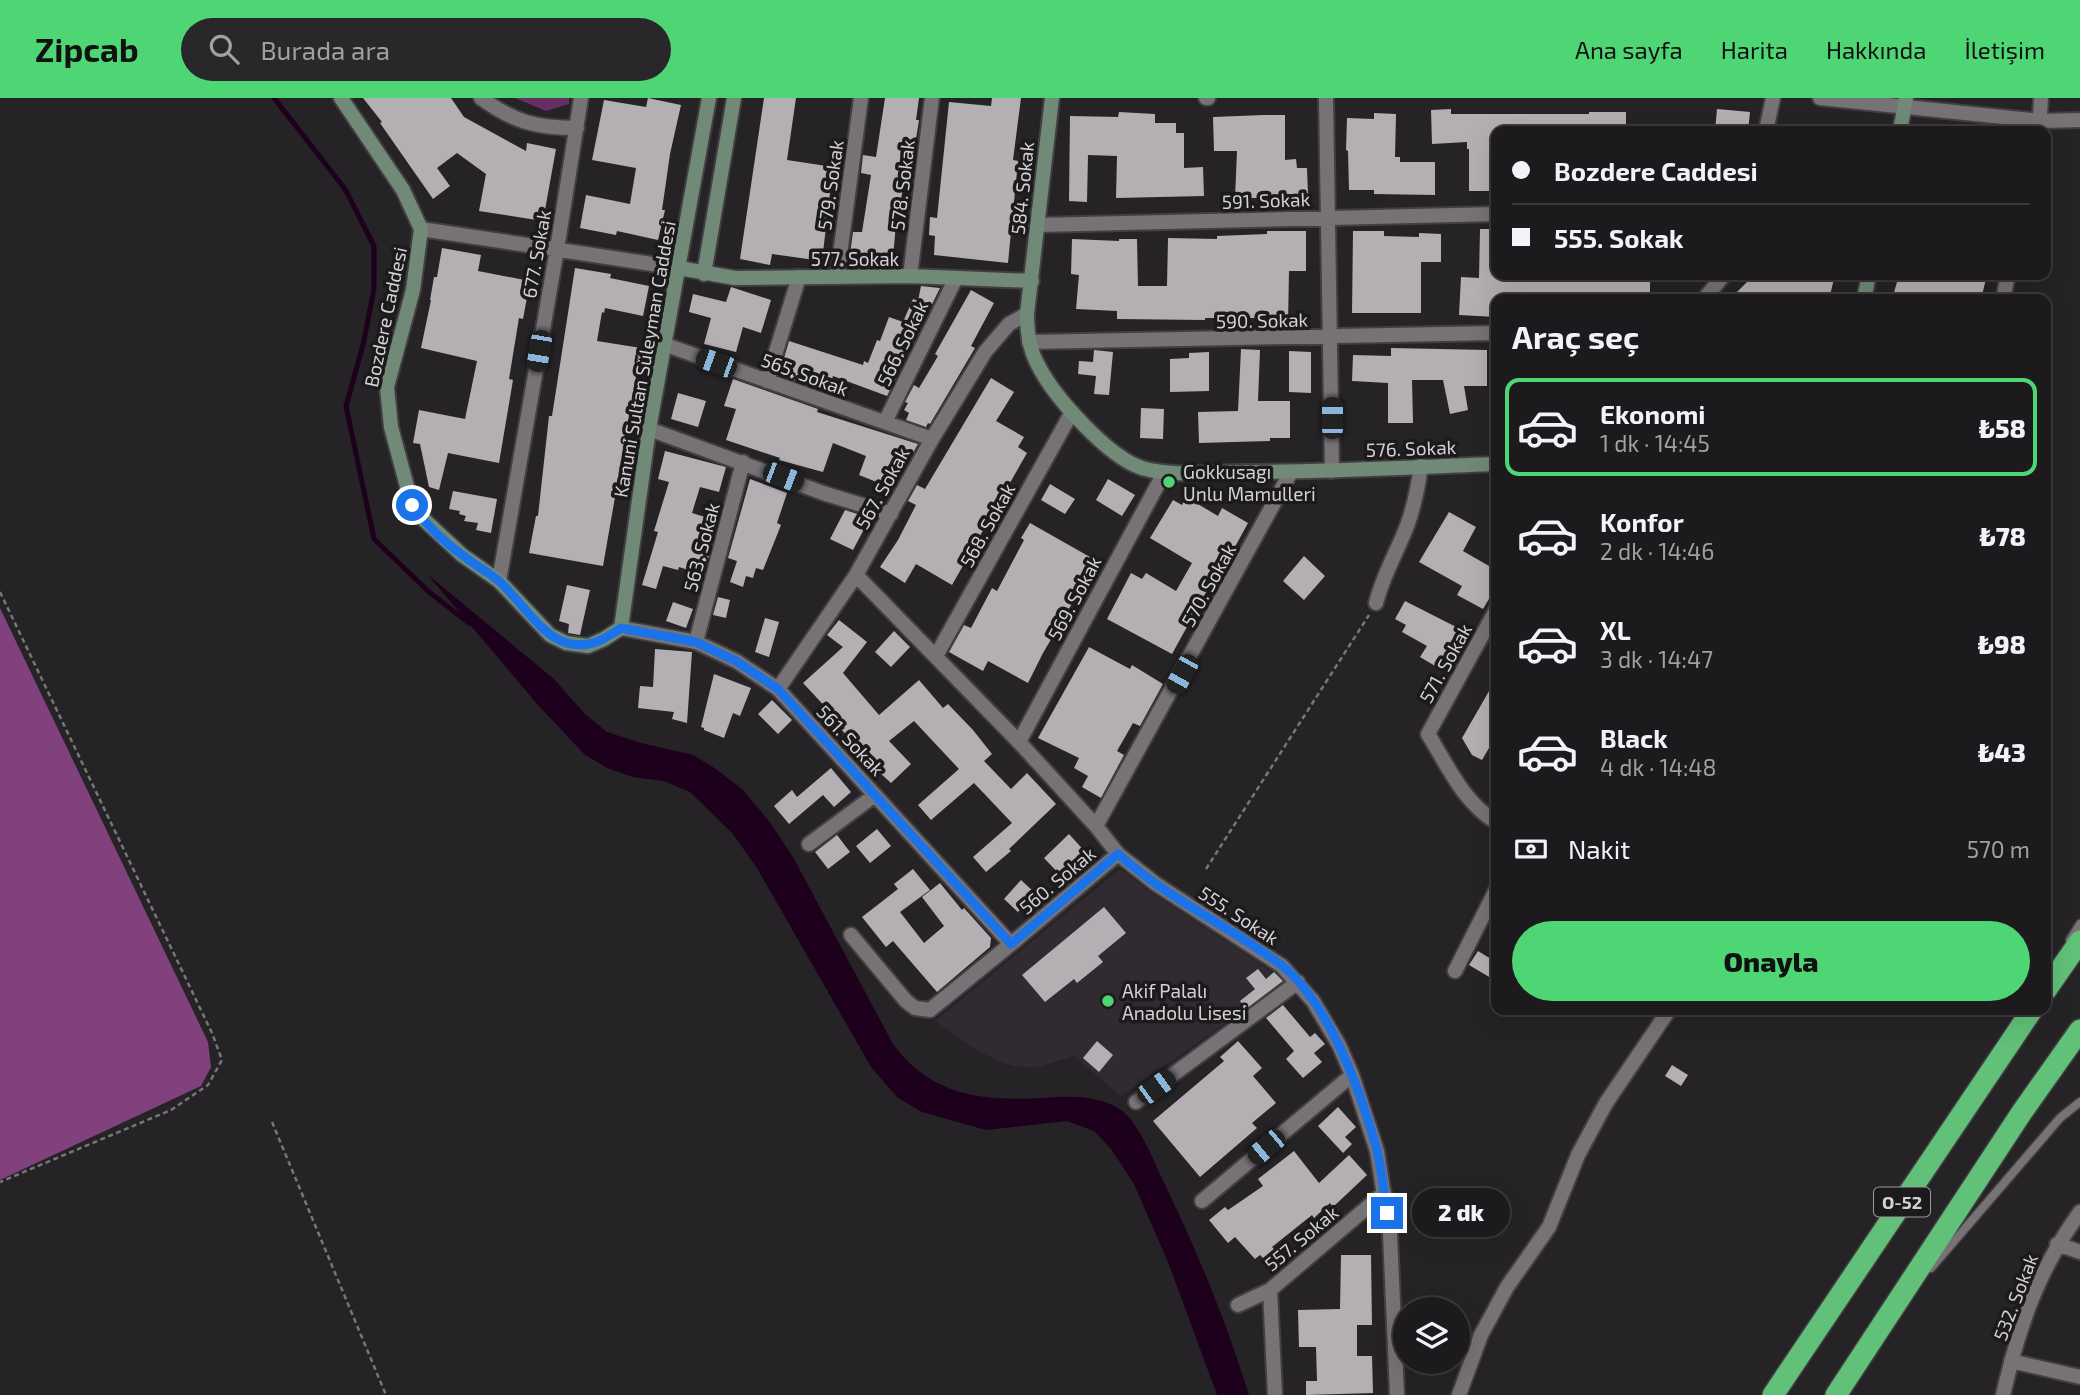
<!DOCTYPE html>
<html lang="tr">
<head>
<meta charset="utf-8">
<style>
	body { margin:0; font-family:"Exo 2",sans-serif; background:#292729; color:#f1f3f6; height:100vh; display:flex; flex-direction:column; font-size:26px; white-space:nowrap }
	* { box-sizing:border-box; margin:0 }
	p { font-size:23px; color:#a0a1a3 }
	.icon { flex:none; width:38px; height:38px; fill:none; stroke:currentColor; stroke-width:2; stroke-linecap:round; stroke-linejoin:round }
	.map { position:relative; flex:1; overflow:hidden }
	.side { position:absolute; left:1491px; top:196px; width:560px; height:721px; display:flex; flex-direction:column; background:#1c1a1c; border-radius:14px; box-shadow:0 7px 28px #0002,0 0 0 2px #3a383b }
	.side>* { flex:none }
	.hud { position:absolute; left:1491px; top:28px; width:560px; height:154px; border-radius:14px; box-shadow:0 7px 28px #0002,0 0 0 2px #3a383b; display:grid; align-content:center; height:154px; padding:0 21px; background:#1c1a1c }
	.fabs { position:absolute; left:1393px; top:1199px; display:grid; gap:14px }
	.fabs a { display:grid; place-items:center; width:77px; height:77px; border-radius:50%; background:#1c1a1c; box-shadow:0 7px 28px #0002,0 0 0 2px #3a383b; font-size:35px }
	.end { position:absolute; width:32px; height:32px; margin:-16px; border:9px solid #1a73e8; background:#fff; box-shadow:0 0 0 4px #fff }
	.from { border-radius:50% }
	.bubble { position:absolute; height:49px; border-radius:24px; background:#1c1a1c; box-shadow:0 7px 28px #0002,0 0 0 2px #3a383b; font-size:23px; font-weight:800; line-height:49px; text-align:center }
	.car { position:absolute; width:21px; height:42px; margin:-21px -10px; border-radius:9px; box-shadow:0 0 5px 2px #0007; background:linear-gradient(#222 24%,#8ab4d8 0 40%,#222 0 76%,#8ab4d8 0 86%,#222 0) }
	.hud b { display:flex; align-items:center; gap:24px; height:66px; font-size:26px }
	.hud b+b { border-top:2px solid #3a383b }
	.hud i { width:18px; height:18px; background:#f1f3f6 }
	ul { padding:0; list-style:none }
	li { display:flex; align-items:center; gap:21px; height:98px; margin:0 14px 10px; padding:0 7px; border:4px solid transparent; border-radius:14px }
	li div { flex:1 }
	li b { display:block; font-size:26px }
	li em { font-style:normal; font-weight:800 }
	li.on { border-color:#4ed675 }
	li>.icon { width:63px; height:63px; stroke-width:1.5 }
	h2 { padding:0 21px; font-size:32px; line-height:84px }
	.pay { display:flex; align-items:center; gap:18px; height:77px; padding:0 21px; font-size:26px }
	.pay p { margin-inline-start:auto }
	.primary-button { display:flex; gap:14px; margin-top:auto; padding:14px 21px }
	.primary-button a { flex:1; height:80px; border-radius:42px; background:#4ed675; color:#111; font-size:28px; font-weight:800; line-height:80px; text-align:center }
	header { display:flex; align-items:center; gap:42px; box-sizing:border-box; height:98px; padding:0 35px; background:#4ed675; color:#111 }
	header strong { font-size:33px }
	nav { display:flex; gap:38px; margin-inline-start:auto; font-size:24px }
	.search { width:490px; height:63px; background:#292729; display:flex; align-items:center; gap:18px; box-sizing:border-box; padding:0 24px; border-radius:38px; color:#a0a1a3; font-size:26px }
	.map>svg:first-child { display:block }
	.built { fill:#322a31 }
	.green { fill:#682f66 }
	.forest { fill:#80417d }
	.water { fill:#1d011c }
	.lines { fill:none; stroke-linecap:round; stroke-linejoin:round }
	.stream { stroke:#1d011c; stroke-width:5 }
	.building { fill:#b4afb3 }
	.lane-casing { stroke:#423f42; stroke-width:11 }
	.street-casing { stroke:#423f42; stroke-width:18 }
	.secondary-casing { stroke:#423f42; stroke-width:18 }
	.highway-casing { stroke:#423f42; stroke-width:24 }
	.path { stroke:#787678; stroke-width:2.5; stroke-dasharray:5 3.5; stroke-linecap:butt }
	.lane { stroke:#767276; stroke-width:8 }
	.street { stroke:#767276; stroke-width:14 }
	.secondary { stroke:#708a77; stroke-width:14 }
	.highway { stroke:#61c178; stroke-width:21 }
	.route { stroke:#1a73e8; stroke-width:9 }
	.poi-dot { fill:#4ed675; stroke:#1d1a1d; stroke-width:2.5 }
	.labels { text-anchor:middle; dominant-baseline:central; stroke-width:7; stroke-linejoin:round; paint-order:stroke }
	.shield { fill:#1d1a1d; stroke:#9c9a9c; stroke-width:2 }
	.shield-label { font-size:18px; font-weight:bold; fill:#d3d1d3 }
	.street-label { font-size:19px; fill:#d3d1d3; stroke:#1d1a1d }
	.poi-label { font-size:19px; fill:#d3d1d3; stroke:#1d1a1d; text-anchor:start }
</style>
</head>
<body>
<header>
<strong>Zipcab</strong>
<div class="search"><svg class="icon" aria-label="search" viewBox="0 0 24 24"><circle cx="10" cy="10" r="6"/><path d="M15 15l6 6"/></svg>Burada ara</div>
<nav><a>Ana sayfa</a><a>Harita</a><a>Hakkında</a><a>İletişim</a></nav>
</header>
<div class="map">
<svg width="2080" height="1297" viewBox="0 0 2080 1297">
	<rect width="100%" height="100%" fill="#262326"/>
	<path class="built" d="M1120 771 1148 793 1286 883 1121 998 1074 958 1034 970 1013 968 996 962 972 949 935 923Z"/>
	<path class="green" d="M515 0H569V6L546 13Z"/>
	<path class="forest" d="M0 510 208 944 211 969 201 988 0 1082Z"/>
	<path class="water" d="M427 476 554 581 585 616 607 634 641 645 693 657 716 671 743 692 769 723 793 759 893 946C932 999 983 1003 1044 1000 1070 998 1099 997 1121 1012 1139 1025 1153 1061 1162 1080 1196 1151 1226 1222 1249 1297H1217L1168 1164 1134 1086 1111 1051 1094 1033 1067 1023 986 1032 922 1014 898 1000 871 969 757 770 732 735 690 694 663 683 633 679 607 670 584 656 538 607Z"/>
	<g class="lines">
		<path class="stream" d="M274 0 345 91 374 148V191L363 247 346 308 374 441 429 494 469 525"/>
	</g>
	<path class="building" d="M363 0H451L464 19 526 53 527 45 556 51 543 123 479 113 486 76 457 55 437 70 450 88 433 101 380 25 382 24Z
		M648 0 681 7 670 56 662 112H665L658 142 617 133 616 137 580 130 586 97 630 106 636 70 592 62 604 2 646 9Z
		M764 0H796L787 62 833 69 822 163 772 156 770 167 740 161Z
		M885 0H919L916 22H919L914 54 908 77 905 76 901 102H898L893 160 850 156 853 134H862L871 77 861 75 863 57 876 59Z
		M992 0H1021L1013 62 1018 63 1008 165 934 157 935 138 929 137 930 119 937 120 949 4 991 8Z
		M1451 11V16H1589V14H1626V33H1496V93H1469V51H1467V44L1432 46 1431 12Z
		M1717 11 1750 14 1748 33H1715Z
		M1119 14 1155 16V25H1176V35H1184V70L1203 69 1204 98 1116 100 1117 58 1088 57 1087 104 1069 103 1070 18 1118 19Z
		M1374 15 1396 16 1395 59H1400V64H1435V97L1374 96V92H1349L1348 53 1346 52 1347 20 1374 21Z
		M1264 17H1285V62L1296 61 1297 70H1307L1308 96 1257 98V100H1235L1237 53H1214L1213 19Z
		M1480 131H1496V177H1631V179H1650V201H1496V219L1459 217 1461 179 1479 180Z
		M1267 133H1306V173H1289L1288 225H1269V220H1205V222L1117 221V213L1076 211 1079 177 1071 176 1072 141 1119 143V141H1137L1138 188H1167L1168 140 1217 141V138L1267 136Z
		M1353 133H1384V138L1419 139V135L1441 136V164H1421V215H1352Z
		M442 150 481 157 478 173 530 183 523 221 519 220 509 281 513 282 499 365 448 355 439 392 429 389 420 346 413 345 419 312 465 321 477 263 421 250 431 202H430L434 179H437Z
		M575 170 611 176 610 180 649 188 643 218 605 210 604 215 602 214 597 243 641 250 603 468 529 455 536 418H538L549 318H552Z
		M1754 177H1835L1829 201H1730Z
		M1899 177H1987L1981 201H1904L1893 198Z
		M921 188 940 190 913 245 911 243 908 250 906 249 896 280 887 298 833 278 830 287 826 285 823 292 779 277 789 243 863 267 864 263 868 265 877 242 880 243 889 219 903 224 913 201 918 203Z
		M731 189 771 202 761 235 743 229 736 254 704 246 711 220 689 214 693 196 726 204Z
		M971 192 994 205 971 248 975 250 930 326 928 325 926 329 906 322 909 315 904 312 908 305 905 304 914 287 919 290 938 258 935 256Z
		M1391 250 1487 252V288H1464L1468 312 1450 316 1443 282H1412L1413 325H1388V285L1352 283 1353 257 1391 258Z
		M1241 251 1260 252 1258 303H1290V340H1270V343L1199 345 1198 314 1238 313Z
		M1094 252 1113 254 1109 297 1094 296 1096 278 1078 276 1079 263 1093 264Z
		M1289 253 1311 254V295L1289 294Z
		M1209 254V293L1170 294V261L1189 260V255Z
		M991 280 1014 294 996 323 1024 339 1018 349 1027 355 952 487 916 466 905 485 880 469 898 442 916 407 908 403 917 387 925 391Z
		M733 281 818 311 817 314 918 346 891 394 878 388 879 385 859 377 866 358 833 345 823 374 779 362 780 360 726 342 736 311 724 308Z
		M678 295 706 303 698 329 671 321Z
		M1141 310 1164 311 1163 341 1140 340Z
		M665 353 726 369 719 394 700 389 692 415 718 423 704 477 679 469 678 472 663 468 656 491 642 487 658 434 654 433 669 384 658 381Z
		M750 381 787 395 777 425 781 427 763 472 756 470 753 480 746 478 743 489 730 484 737 463 728 460Z
		M1108 381 1135 397 1122 418 1096 402Z
		M1050 386 1075 401 1065 416 1041 402Z
		M453 393 497 401 491 435 476 432 478 425 464 423 466 418 459 416 460 413 449 411Z
		M1186 399 1218 418 1222 410 1248 425 1224 469 1221 467 1172 556 1107 521 1131 475 1142 481 1146 475 1176 493 1192 465 1150 440 1173 402 1182 407Z
		M845 412 870 420 853 452 830 441Z
		M1449 414 1476 429 1463 453 1496 472V489L1483 511 1457 497 1462 488 1419 464Z
		M1030 425 1097 463 1043 555 1028 585 988 563 983 573 949 554 964 527 971 530 992 490 997 493 1024 442 1021 440Z
		M1304 458 1325 478 1304 502 1283 483Z
		M567 487 590 492 580 537 568 535 569 526 559 523Z
		M718 499 730 502 726 520 713 517Z
		M1405 503 1470 536 1447 575 1420 559 1427 548 1402 534 1406 527 1395 521Z
		M673 504 693 511 686 530 666 523Z
		M765 520 779 524 769 559 755 554Z
		M839 522 867 544 843 575 879 617 919 582 943 610 948 606 973 632 992 656 984 663 1011 691 1027 675 1056 706 1009 751 1011 753 986 774 973 759 1012 725 974 685 931 722 918 707 959 671 914 623 889 643 911 666 891 685 866 662 842 632 845 630 803 585 843 549 827 537Z
		M894 533 910 549 891 569 875 554Z
		M1089 549 1130 571 1132 567 1163 586 1140 628 1133 625 1117 653 1124 657 1101 700 1082 689 1088 678 1074 670 1079 660 1038 640Z
		M655 551 692 554 687 625 672 621 674 614 638 610 640 588 653 589Z
		M714 576 751 590 740 618 733 615 724 640 704 632V630L701 629Z
		M1496 581V638L1482 662 1472 657 1462 640Z
		M772 602 792 622 778 636 758 616Z
		M831 670 851 694 834 709 823 697 789 726 774 708 792 692 797 699Z
		M877 731 891 748 870 765 856 748Z
		M1069 736 1088 757 1063 780 1044 760Z
		M837 737 850 754 828 771 815 754Z
		M913 771 930 792 900 814 924 845 944 828 922 799 940 785 962 812 964 810 991 840 990 849 937 894 893 843 886 849 862 819 898 791 894 786Z
		M1021 782 1035 795 1018 814 1004 801Z
		M1104 809 1126 835 1098 858 1103 864 1077 885 1074 881 1045 904 1022 877Z
		M1478 853 1496 864V883L1469 867Z
		M1258 871 1266 881 1274 874 1283 883 1246 911 1240 903 1255 891 1246 880Z
		M1283 907 1310 939 1315 935 1325 946 1314 955 1322 964 1303 980 1286 961 1294 953 1266 920Z
		M1097 943 1113 957 1099 974 1083 960Z
		M1238 943 1262 970 1253 978 1276 1005 1252 1025 1257 1030 1200 1079 1153 1023 1224 963 1220 959Z
		M1672 967 1688 977 1681 988 1665 978Z
		M1338 1009 1356 1029 1345 1039 1352 1046 1343 1055 1318 1028Z
		M1294 1053 1319 1085 1349 1057 1367 1077 1333 1109 1330 1105 1314 1120 1312 1117 1272 1149 1278 1155 1267 1164 1260 1157 1255 1161 1235 1139 1228 1145 1209 1122 1225 1109 1228 1112 1263 1088 1258 1081Z
		M1341 1157H1371L1372 1227H1357V1258H1372L1373 1295 1306 1297V1283H1317L1316 1249H1299L1298 1212 1340 1211Z"/>
	<g class="lines">
		<g class="lane-casing">
			<path id="lane" d="M2070 842 2080 826
				M1931 1170 2060 1020 2080 1004"/>
		</g>
		<g class="street-casing">
			<path id="street" d="M481 0C514 24 536 30 577 30
				M1206 0H1208
				M1326 0 1332 373
				M1820 0 2041 23 2080 22
				M1766 33 1773 0
				M2039 33 2041 0
				M1038 127 1496 116
				M421 131 679 170
				M910 178 932 0
				M837 179 861 0
				M1704 201 1724 177
				M2003 201 2008 177
				M1029 244 1496 235
				M666 247 932 341
				M767 283 799 179
				M885 324 955 182
				M649 331 823 395 891 416
				M856 477 1019 644 1096 728 1118 756 1156 786 1282 868 1313 903 1339 947 1352 977 1377 1053 1390 1136 1397 1297
				M499 483 557 151 581 0
				M1376 505C1383 477 1397 454 1407 428 1414 409 1418 389 1421 368
				M1496 512 1428 636C1447 667 1464 705 1496 724
				M621 530 696 544 736 563 778 591 1011 846
				M696 544 743 364
				M936 558 1072 314
				M778 591 856 477 932 341 985 254 1009 226 1027 216
				M1019 644 1164 375
				M1096 728 1291 374
				M809 746 875 697
				M851 837 906 903 915 910 930 912 1011 846 1118 756
				M1455 873 1496 792
				M1136 1004 1298 884
				M1202 1103 1352 977
				M2057 1146 2080 1154
				M1270 1192 1275 1297
				M1238 1207 1270 1192 1384 1095
				M2011 1263 2080 1279
				M1459 1297 1481 1237 1507 1189 1549 1129 1578 1057 1606 1005 1669 912
				M2003 1297C2019 1228 2038 1172 2080 1114"/>
		</g>
		<g class="secondary-casing">
			<path id="secondary" d="M341 0 403 92 421 131 413 192 387 289 391 329 412 407 420 418 462 457 499 483 550 537 566 545 588 548 604 541 621 530 649 331 709 0
				M1052 0 1027 216C1027 234 1029 251 1038 267 1054 299 1108 359 1142 370 1173 379 1209 374 1242 374 1327 374 1411 369 1496 366
				M1900 33 1906 0
				M679 170 735 180 910 178 1032 183
				M704 176 734 0
				M1864 201 1869 177"/>
		</g>
		<g class="highway-casing">
			<path id="highway" d="M2046 892 2080 843
				M1773 1297 2032 912
				M1836 1297 2022 1014 2080 932"/>
		</g>
		<path class="path" d="M0 494 212 935 222 962 208 987 171 1012 0 1084
			M1206 771 1369 517
			M272 1024 386 1297"/>
		<use href="#lane" class="lane"/>
		<use href="#street" class="street"/>
		<use href="#secondary" class="secondary"/>
		<use href="#highway" class="highway"/>
	</g>
	<g class="lines">
		<path class="route" d="M412 407C426 427 445 445 465 459 476 468 490 475 500 484 520 502 541 538 567 545 589 551 603 542 621 530L696 544 736 563 778 591 1011 846 1118 756C1167 800 1227 827 1280 866 1329 904 1361 994 1377 1052 1382 1073 1384 1095 1387 1115"/>
	</g>
	<g class="poi-dot">
		<circle cx="1169" cy="384" r="7"/>
		<circle cx="1108" cy="903" r="7"/>
	</g>
	<g class="labels">
		<rect class="shield" x="1874" y="1089.5" width="56" height="29" rx="5"/>
		<g class="shield-label">
			<text x="1902" y="1104">O-52</text>
		</g>
		<g class="street-label">
			<text transform="translate(830 87) rotate(-82)">579. Sokak</text>
			<text transform="translate(902 87) rotate(-83)">578. Sokak</text>
			<text transform="translate(1022 90) rotate(-84)">584. Sokak</text>
			<text transform="translate(1266 102) rotate(-2)">591. Sokak</text>
			<text transform="translate(536 156) rotate(-80)">677. Sokak</text>
			<text x="855" y="160">577. Sokak</text>
			<text transform="translate(385 219) rotate(-78)">Bozdere Caddesi</text>
			<text transform="translate(1262 222) rotate(-1)">590. Sokak</text>
			<text transform="translate(902 245) rotate(-64)">566. Sokak</text>
			<text transform="translate(644 261) rotate(-80)">Kanuni Sultan Süleyman Caddesi</text>
			<text transform="translate(805 276) rotate(20)">565. Sokak</text>
			<text transform="translate(1411 350) rotate(-2)">576. Sokak</text>
			<text transform="translate(882 390) rotate(-61)">567. Sokak</text>
			<text transform="translate(987 427) rotate(-61)">568. Sokak</text>
			<text transform="translate(701 449) rotate(-75)">563. Sokak</text>
			<text transform="translate(1208 487) rotate(-61)">570. Sokak</text>
			<text transform="translate(1074 500) rotate(-62)">569. Sokak</text>
			<text transform="translate(1445 565) rotate(-61)">571. Sokak</text>
			<text transform="translate(851 642) rotate(47)">561. Sokak</text>
			<text transform="translate(1057 782) rotate(-40)">560. Sokak</text>
			<text transform="translate(1239 817) rotate(33)">555. Sokak</text>
			<text transform="translate(1301 1140) rotate(-40)">557. Sokak</text>
			<text transform="translate(2015 1199) rotate(-69)">532. Sokak</text>
		</g>
		<g class="poi-label">
			<text x="1183" y="373">Gokkusagı<tspan x="1183" dy="22">Unlu Mamulleri</tspan></text>
			<text x="1122" y="892">Akif Palalı<tspan x="1122" dy="22">Anadolu Lisesi</tspan></text>
		</g>
	</g>
</svg>
<div class="fabs">
<a><svg class="icon" aria-label="layers" viewBox="0 0 24 24"><path d="M12 4l9 5-9 5-9-5zM3 14l9 5 9-5"/></svg></a>
</div>
<i class="end from" style="left:412px;top:407px"></i>
<i class="end" style="left:1387px;top:1115px"></i>
<div class="bubble" style="left:1412px;top:1090px;width:98px">2 dk</div>
<i class="car" style="left:539px;top:253px;rotate:190deg"></i>
<i class="car" style="left:716px;top:265px;rotate:290deg"></i>
<i class="car" style="left:1332px;top:320px;rotate:0deg"></i>
<i class="car" style="left:783px;top:379px;rotate:111deg"></i>
<i class="car" style="left:1182px;top:576px;rotate:209deg"></i>
<i class="car" style="left:1156px;top:989px;rotate:54deg"></i>
<i class="car" style="left:1266px;top:1049px;rotate:230deg"></i>
<div class="hud">
<b><i class="from"></i>Bozdere Caddesi</b>
<b><i></i>555. Sokak</b>
</div>
<section class="side">
<h2>Araç seç</h2>
<ul>
<li class="on"><svg class="icon" aria-label="car" viewBox="0 0 24 24"><path d="M5 17H2v-5l4-1 3-4h7l3 4 3 1v5h-3M9 17h6M6 11h13"/><circle cx="7" cy="17" r="2"/><circle cx="17" cy="17" r="2"/></svg><div><b>Ekonomi</b><p>1 dk · 14:45</p></div><em>₺58</em></li>
<li><svg class="icon" aria-label="car" viewBox="0 0 24 24"><path d="M5 17H2v-5l4-1 3-4h7l3 4 3 1v5h-3M9 17h6M6 11h13"/><circle cx="7" cy="17" r="2"/><circle cx="17" cy="17" r="2"/></svg><div><b>Konfor</b><p>2 dk · 14:46</p></div><em>₺78</em></li>
<li><svg class="icon" aria-label="car" viewBox="0 0 24 24"><path d="M5 17H2v-5l4-1 3-4h7l3 4 3 1v5h-3M9 17h6M6 11h13"/><circle cx="7" cy="17" r="2"/><circle cx="17" cy="17" r="2"/></svg><div><b>XL</b><p>3 dk · 14:47</p></div><em>₺98</em></li>
<li><svg class="icon" aria-label="car" viewBox="0 0 24 24"><path d="M5 17H2v-5l4-1 3-4h7l3 4 3 1v5h-3M9 17h6M6 11h13"/><circle cx="7" cy="17" r="2"/><circle cx="17" cy="17" r="2"/></svg><div><b>Black</b><p>4 dk · 14:48</p></div><em>₺43</em></li>
</ul>
<div class="pay"><svg class="icon" aria-label="cash" viewBox="0 0 24 24"><path d="M3 7h18v10H3z"/><circle cx="12" cy="12" r="2"/></svg>Nakit<p>570 m</p></div>
<div class="primary-button"><a>Onayla</a></div>
</section>
</div>
</body>
</html>
